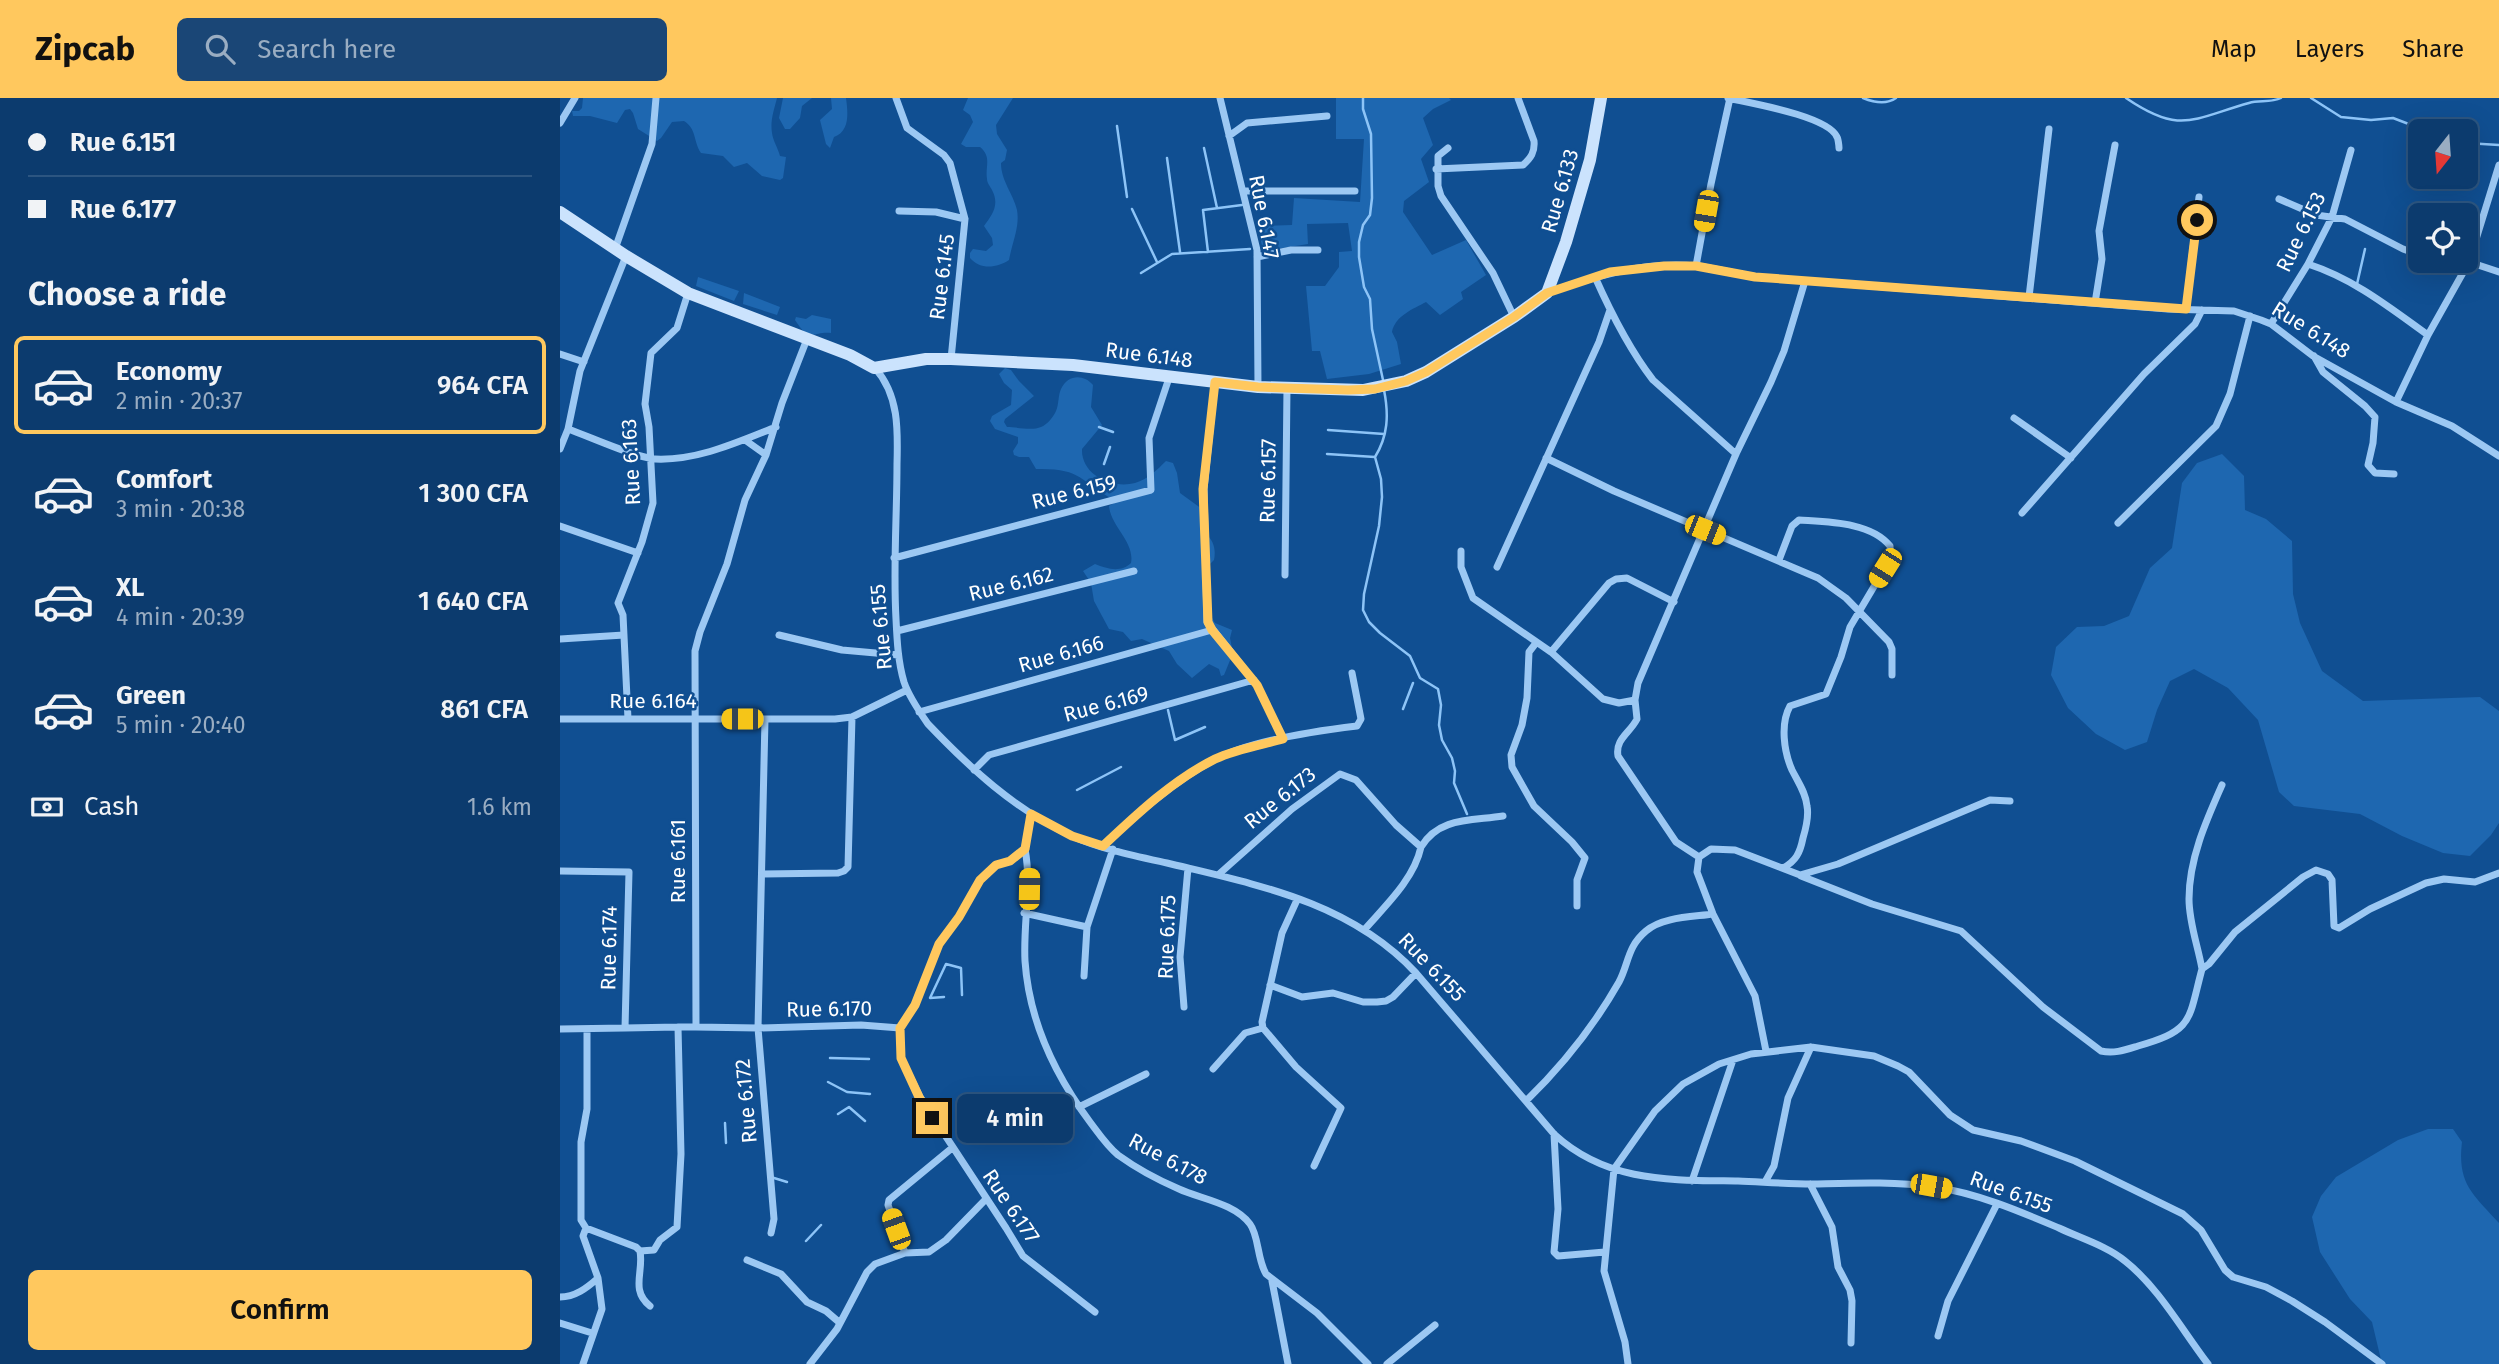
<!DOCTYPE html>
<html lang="en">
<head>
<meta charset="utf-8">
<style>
	body { margin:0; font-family:"Fira Sans",sans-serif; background:#1a4676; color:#f1f3f6; height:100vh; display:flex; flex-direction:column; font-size:26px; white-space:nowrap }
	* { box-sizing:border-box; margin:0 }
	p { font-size:23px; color:#9aadc2 }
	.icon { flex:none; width:38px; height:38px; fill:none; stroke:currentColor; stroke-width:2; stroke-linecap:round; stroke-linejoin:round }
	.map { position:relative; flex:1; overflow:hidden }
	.panel { display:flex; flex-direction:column; background:#0c3b6e; width:560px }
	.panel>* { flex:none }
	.hud { display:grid; align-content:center; height:154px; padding:0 28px; background:#0c3b6e }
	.needle { width:46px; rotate:197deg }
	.controls { position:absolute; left:1848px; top:21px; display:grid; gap:14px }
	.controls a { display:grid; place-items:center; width:70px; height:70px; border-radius:10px; background:#0c3b6e; box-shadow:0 7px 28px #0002,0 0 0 2px #2c5581; font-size:35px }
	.end { position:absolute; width:32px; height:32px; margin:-16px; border:9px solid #ffc85e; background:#111; box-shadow:0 0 0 4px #111 }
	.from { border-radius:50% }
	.bubble { position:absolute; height:49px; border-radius:10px; background:#0c3b6e; box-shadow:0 7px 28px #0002,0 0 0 2px #2c5581; font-size:23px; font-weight:600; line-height:49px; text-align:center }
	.car { position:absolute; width:21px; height:42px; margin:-21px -10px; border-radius:9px; box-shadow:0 0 5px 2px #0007; background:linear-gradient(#f5c518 24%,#345 0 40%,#f5c518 0 76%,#345 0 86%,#f5c518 0) }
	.hud b { display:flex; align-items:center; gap:24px; height:66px; font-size:26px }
	.hud b+b { border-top:2px solid #2c5581 }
	.hud i { width:18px; height:18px; background:#f1f3f6 }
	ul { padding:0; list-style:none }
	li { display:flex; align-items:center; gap:21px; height:98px; margin:0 14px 10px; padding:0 14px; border:4px solid transparent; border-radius:10px }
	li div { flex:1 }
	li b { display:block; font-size:26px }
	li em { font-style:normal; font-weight:600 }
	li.active { border-color:#ffc85e }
	li>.icon { width:63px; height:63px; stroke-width:1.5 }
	h2 { padding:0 28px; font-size:32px; line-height:84px }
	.pay { display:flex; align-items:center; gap:18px; height:77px; padding:0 28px; font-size:26px }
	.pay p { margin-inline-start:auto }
	.primary-button { display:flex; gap:14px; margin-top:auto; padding:14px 28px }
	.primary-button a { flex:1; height:80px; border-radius:10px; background:#ffc85e; color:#111; font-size:28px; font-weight:600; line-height:80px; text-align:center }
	header { display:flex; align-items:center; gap:42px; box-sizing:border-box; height:98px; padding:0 35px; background:#ffc85e; color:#111 }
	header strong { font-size:33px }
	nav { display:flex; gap:38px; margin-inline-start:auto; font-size:24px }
	.search { width:490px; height:63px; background:#1a4676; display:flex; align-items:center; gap:18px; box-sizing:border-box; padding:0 24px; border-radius:10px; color:#9aadc2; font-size:26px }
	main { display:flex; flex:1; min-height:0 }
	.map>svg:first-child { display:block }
	.green { fill:#1e67b0 }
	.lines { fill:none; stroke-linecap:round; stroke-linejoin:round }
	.stream { stroke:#8dc4f7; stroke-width:2.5 }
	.street { stroke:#9cc8f3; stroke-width:7 }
	.secondary { stroke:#cbe3fd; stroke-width:12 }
	.route { stroke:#ffc85e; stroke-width:9 }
	.labels { text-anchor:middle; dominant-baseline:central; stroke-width:5; stroke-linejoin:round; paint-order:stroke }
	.street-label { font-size:21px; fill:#fff; stroke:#104f92 }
</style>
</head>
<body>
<header>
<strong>Zipcab</strong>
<div class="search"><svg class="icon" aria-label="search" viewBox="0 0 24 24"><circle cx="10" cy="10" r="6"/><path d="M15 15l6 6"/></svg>Search here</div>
<nav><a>Map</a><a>Layers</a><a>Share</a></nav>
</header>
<main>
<section class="panel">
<div class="hud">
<b><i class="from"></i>Rue 6.151</b>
<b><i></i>Rue 6.177</b>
</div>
<h2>Choose a ride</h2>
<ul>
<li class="active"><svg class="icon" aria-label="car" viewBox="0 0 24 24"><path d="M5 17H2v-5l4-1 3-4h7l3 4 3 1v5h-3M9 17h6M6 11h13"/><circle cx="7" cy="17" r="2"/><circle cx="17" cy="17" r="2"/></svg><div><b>Economy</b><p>2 min · 20:37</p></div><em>964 CFA</em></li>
<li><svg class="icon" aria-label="car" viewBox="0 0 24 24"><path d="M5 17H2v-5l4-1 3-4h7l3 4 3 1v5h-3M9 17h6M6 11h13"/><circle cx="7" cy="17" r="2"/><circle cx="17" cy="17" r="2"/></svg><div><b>Comfort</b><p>3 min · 20:38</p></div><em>1 300 CFA</em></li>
<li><svg class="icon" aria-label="car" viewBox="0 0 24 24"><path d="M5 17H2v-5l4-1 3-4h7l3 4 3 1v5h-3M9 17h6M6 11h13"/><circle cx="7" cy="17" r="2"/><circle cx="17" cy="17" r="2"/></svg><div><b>XL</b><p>4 min · 20:39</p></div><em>1 640 CFA</em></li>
<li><svg class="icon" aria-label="car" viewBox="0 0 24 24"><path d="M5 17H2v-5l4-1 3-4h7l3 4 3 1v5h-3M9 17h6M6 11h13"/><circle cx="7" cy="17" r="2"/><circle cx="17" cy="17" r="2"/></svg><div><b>Green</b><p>5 min · 20:40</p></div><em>861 CFA</em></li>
</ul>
<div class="pay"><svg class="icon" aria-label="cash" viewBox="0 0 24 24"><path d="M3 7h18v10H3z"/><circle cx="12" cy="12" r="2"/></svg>Cash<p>1.6 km</p></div>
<div class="primary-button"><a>Confirm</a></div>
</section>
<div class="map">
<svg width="1939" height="1266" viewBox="0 0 1939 1266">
	<rect width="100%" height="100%" fill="#104f92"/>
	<path class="green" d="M23 0H217C214 12 210 23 212 35 213 43 218 50 220 58L226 59 223 80 220 82 202 78 187 65 174 69 163 58 141 55C133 43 137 31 124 23L112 24 101 40 97 43 78 31 73 15 70 11 65 12 57 25 30 18H13L12 13H19L22 10Z
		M223 0H252L242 8 240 20 230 31H225L219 20Z
		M271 0H286C288 15 290 33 274 39L270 50 266 46 260 22 272 11Z
		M408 0H453L436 27 437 36 447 52 445 62 441 65C441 83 453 95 457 112 460 129 452 145 449 162 437 170 420 172 410 160V155L413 151 426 153 433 147 432 140 424 128C432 117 440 107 432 92 430 88 427 85 427 81 425 68 432 59 420 49H406L401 46 413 24 410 17 403 12Z
		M776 0H889L891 2 873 11 863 20 873 47 861 61 869 84 844 103 843 114 872 157 906 142 926 177 901 194 903 201 880 217 866 204C853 211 835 218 832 234L837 244 841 266 809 276 767 281 760 253H752L746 188H765L779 169V154L792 153 788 125 747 126 748 146 703 153 698 128 732 127 734 100 800 104 804 41H776Z
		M138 179 179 193 174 203 136 188Z
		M184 195 220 209 217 217 183 206Z
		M252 217 271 221V235C253 233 250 246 235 222L236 219 246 221Z
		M445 270 451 272 459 283 474 298 445 321 444 324 447 329C457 329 472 333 481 329 487 327 494 318 496 313 499 306 498 297 501 291 508 276 524 276 533 287L531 309 542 327 522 351C521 377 552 391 575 385 588 381 597 372 606 363L613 365 617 375 620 395 642 411 646 436C654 443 656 452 654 462L646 470 651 518 655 525 672 532 670 540 673 555 664 577 661 578 659 571 649 566 632 580 617 566 609 553 582 541 571 543 563 534 549 531 534 503 531 485 523 473 535 466C547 471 561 475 571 465 575 444 551 429 549 408L554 405V402C518 382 522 370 476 371L469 359H459L454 357 453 353 458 345V339L435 331 430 323 432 318 451 307 452 292 444 285 439 276Z
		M1662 356 1684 378 1685 412 1706 421 1732 443 1733 496 1740 525 1762 573 1803 603 1920 599 1939 613V725L1931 737 1910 758 1883 755 1842 738 1800 716 1734 708 1719 694 1698 622 1668 590 1634 571 1610 583 1597 612 1587 644 1565 652 1536 636 1508 610 1491 577 1496 549 1517 529 1544 528 1569 518 1590 470 1612 450 1622 385 1637 365Z
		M1868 1031H1893L1902 1044C1897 1086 1913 1096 1939 1125V1266H1822L1812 1224 1790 1201 1760 1154 1752 1119 1761 1098 1776 1079 1838 1042Z"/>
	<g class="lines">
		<path class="stream" d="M803 0V11L811 36 812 100 810 117 803 127 799 144V159L804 189 810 201 812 231 823 282
			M1303 0C1313 4 1326 7 1336 0
			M1566 0C1620 37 1632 21 1689 5 1699 2 1711 5 1721 0
			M1751 0 1781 19 1811 22 1833 20 1867 33
			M557 28 567 99
			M1906 45 1939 47
			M644 50 657 110
			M607 60 620 154
			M572 111 597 164
			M648 154 643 112 682 107
			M581 175 612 156 690 151
			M1797 186 1805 151
			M824 292C829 317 828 338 815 359L821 381 822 399 819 428 804 496 803 512 809 524 820 535 850 558 860 580 878 591 881 607 879 627 882 642 892 660 895 673 894 685 907 716
			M539 329 553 334
			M768 332 824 336
			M767 356 815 359
			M544 366 550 349
			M843 611 853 585
			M608 612 615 642 645 629
			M517 692 561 669
			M384 899 370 900 386 866 401 870 402 897
			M270 960 309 961
			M268 984 287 994 310 996
			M278 1016 289 1009 305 1023
			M165 1025 166 1045
			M214 1080 227 1084
			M246 1143 261 1127"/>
		<path class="street" d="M336 0 347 30 384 57 390 65 405 121 391 261
			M660 0 697 152 698 289
			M1168 0C1190 5 1268 18 1277 39 1278 40 1279 48 1279 50
			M0 25 15 0
			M669 38 687 25 767 18
			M888 50 878 58V88L881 98 933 175 954 219
			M876 71 963 67C971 60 975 54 974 43L958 0
			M683 93H795
			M1719 101 1756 117 1785 121 1843 151 1860 157
			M339 113 376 114 405 121
			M55 151 92 46 96 0
			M697 159 731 152H758
			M1906 163 1939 174
			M1748 166C1794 181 1829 209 1868 237
			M1136 168 1151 86 1170 0
			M1035 179C1051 215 1069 251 1093 282L1176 356
			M987 195C1035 178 1085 163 1136 168 1156 170 1176 176 1195 179L1608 211 1674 213 1701 222 1711 226 1753 258 1836 304 1892 328 1939 358
			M1469 199 1489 31
			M1535 205 1542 161 1539 133 1555 47
			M1626 211 1639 99
			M1711 226 1748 166 1772 119 1791 52
			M0 256 24 264
			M1754 258 1763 274 1805 308 1815 319 1813 345 1808 367 1815 375 1834 376
			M315 270C339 297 338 332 337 366 337 418 333 469 336 521 337 542 338 564 344 584 349 599 359 613 368 626 410 670 454 711 510 737 540 751 575 758 607 765 698 787 790 804 856 875L994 1036C1047 1085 1111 1082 1178 1083 1203 1084 1228 1086 1252 1086 1293 1085 1333 1083 1374 1089 1417 1095 1459 1113 1499 1130 1520 1140 1547 1148 1565 1163 1599 1190 1622 1232 1648 1266
			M655 284 644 391 647 524 697 587 723 641
			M1836 304 1868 237 1909 164 1939 67
			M1454 320 1511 360
			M8 331C28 338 76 360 95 361 137 363 178 344 216 329
			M185 342 206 357
			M0 351 8 331 20 273 66 158
			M986 360 1054 393 1258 480 1286 500 1329 544 1332 551V577
			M1462 415 1584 276 1635 226 1642 212
			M1558 425 1656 328 1670 296 1690 218
			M0 428 78 455
			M901 453V469L913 500 991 554 1043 601 1059 605 1075 602
			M334 460 591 392 589 340 609 280
			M1219 462 1232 428 1239 422C1268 424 1311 424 1330 448V457L1325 470 1290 529 1281 559 1266 596 1230 608C1220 626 1224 654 1232 672 1238 684 1246 695 1247 708 1249 718 1246 730 1243 740 1240 755 1236 763 1223 770
			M937 469 1039 244 1050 212
			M725 477 727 289
			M337 533 574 473
			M219 537 282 552 338 557
			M0 541 64 537
			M976 545 969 554 967 600 962 627 951 657 952 669 974 708 1012 744 1025 760 1017 782V808
			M991 554 1049 485 1056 481 1067 480 1114 504
			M359 614 652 532
			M0 621H275L292 619 347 592
			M68 621 63 517 58 505 82 444 93 405 89 329 85 306 91 255 117 230 128 195
			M205 621 198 930 301 927 340 930
			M414 672 429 657 694 582
			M1662 687C1646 723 1629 761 1629 801 1629 825 1638 848 1642 871L1649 866 1675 834 1743 779 1756 772 1768 776 1772 782 1774 828 1779 830 1810 811 1866 785 1884 781 1915 784 1939 775
			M471 716 465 751 450 763 436 767 420 782 399 819 379 846 355 907 340 930 341 960 360 999 446 1130 463 1158 535 1214
			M543 748C577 716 613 684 654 662 691 642 755 633 797 628L801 621 792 575
			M465 751C472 788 463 825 465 863 469 922 495 977 530 1024 539 1036 547 1048 558 1057 576 1070 598 1082 619 1091 641 1101 674 1105 690 1126 699 1138 697 1161 706 1176L757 1215 808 1266
			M1139 759 1116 744 1058 658C1055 641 1070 635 1077 621L1075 602 1078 585 1176 356 1211 284 1224 253 1245 183
			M0 773 69 774 65 930 0 931
			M203 776 278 775 284 773 288 769 292 619
			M658 777 732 711 780 676 796 682 836 727 861 749C879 719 911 723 943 718
			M1241 778 1312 806 1401 833 1483 909 1541 953C1554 956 1565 952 1578 948 1634 932 1628 923 1642 871
			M737 802 722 835 702 924 703 930 736 969 781 1010 754 1068
			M464 815 527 829
			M805 831C826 807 854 781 861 749
			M524 878 527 829 553 751
			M710 887 742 899 773 895 803 904H817L826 903 833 899 856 875
			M624 909 620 859 628 770
			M136 929 198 930 214 1121 211 1135
			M65 930 118 929
			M1206 953 1195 898 1153 816 1137 774 1139 759 1151 751 1175 752 1240 777 1278 766 1430 702 1450 703
			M653 971 685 935 703 930
			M966 1003C1002 968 1034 928 1059 884 1069 865 1067 849 1086 833 1102 819 1132 819 1153 816
			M519 1009 586 976
			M994 1036 998 1111 994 1154 998 1158 1045 1154
			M1132 1083 1173 962
			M1205 1084 1214 1068 1228 1000 1251 949
			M1250 1086 1272 1129 1278 1169 1290 1192 1292 1203 1291 1245
			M26 1130 21 1122V1044L27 1011V932
			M80 1153C84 1174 70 1192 90 1208
			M345 1155 328 1107 329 1102 392 1050
			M187 1162 221 1176 247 1204 266 1213 280 1225
			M712 1183 728 1266
			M0 1199C15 1199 27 1190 38 1180L23 1138 26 1130 76 1149 80 1153 94 1152 100 1142 117 1129 121 1056 118 929H136L135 553 140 534 167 466 185 402 206 357 222 305 247 241
			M0 1225 32 1235
			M1378 1238 1388 1203 1437 1106
			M23 1266 42 1211 38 1180
			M250 1266 277 1231 307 1174 315 1166 345 1155 369 1154 386 1142 426 1101
			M827 1266 875 1227
			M1068 1266 1065 1244 1044 1173 1054 1071 1095 1013 1123 986 1159 966 1191 956 1251 949 1314 958 1338 968 1349 974 1390 1017 1413 1032 1461 1043 1515 1063 1623 1116 1641 1132 1665 1172 1673 1179 1706 1189 1732 1203 1765 1224 1822 1266"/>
		<path class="secondary" d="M0 114 66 158 128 195 290 257 314 270 366 261H391L513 267 698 289 803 292 846 283 866 274 954 219 987 195 1006 144 1030 62 1041 0"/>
	</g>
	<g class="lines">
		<path class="route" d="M372 1020 359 999 341 960 340 930 355 907 379 846 399 819 420 782 436 767 450 763 465 751 471 716 512 738 543 748C577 716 613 682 655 661 676 651 701 647 723 641L697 587 652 532 648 524 643 391 655 284 698 289 788 292 815 291 846 283 866 274 954 219 987 195 1050 174 1104 168H1136L1195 179 1626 211 1637 122"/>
	</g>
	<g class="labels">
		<g class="street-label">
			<text transform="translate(1000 93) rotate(-74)">Rue 6.133</text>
			<text transform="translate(704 119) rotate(79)">Rue 6.147</text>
			<text transform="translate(1741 134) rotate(-64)">Rue 6.153</text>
			<text transform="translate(382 179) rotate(-83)">Rue 6.145</text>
			<text transform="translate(1751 232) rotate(32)">Rue 6.148</text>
			<text transform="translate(589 257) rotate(7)">Rue 6.148</text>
			<text transform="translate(71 364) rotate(-93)">Rue 6.163</text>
			<text transform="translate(708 383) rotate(-89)">Rue 6.157</text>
			<text transform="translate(514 394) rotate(-14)">Rue 6.159</text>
			<text transform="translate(451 486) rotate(-14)">Rue 6.162</text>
			<text transform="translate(321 529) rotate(-95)">Rue 6.155</text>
			<text transform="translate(501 556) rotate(-16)">Rue 6.166</text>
			<text x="93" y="603">Rue 6.164</text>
			<text transform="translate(546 606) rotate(-15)">Rue 6.169</text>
			<text transform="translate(720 700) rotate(-39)">Rue 6.173</text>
			<text transform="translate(118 763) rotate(-90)">Rue 6.161</text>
			<text transform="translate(607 839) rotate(-88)">Rue 6.175</text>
			<text transform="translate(49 850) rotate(-89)">Rue 6.174</text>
			<text transform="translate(872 869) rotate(46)">Rue 6.155</text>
			<text transform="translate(269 911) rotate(-1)">Rue 6.170</text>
			<text transform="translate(186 1003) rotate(-95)">Rue 6.172</text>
			<text transform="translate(608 1061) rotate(28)">Rue 6.178</text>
			<text transform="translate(1451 1094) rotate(20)">Rue 6.155</text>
			<text transform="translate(451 1108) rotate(56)">Rue 6.177</text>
		</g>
	</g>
</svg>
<div class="controls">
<a><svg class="needle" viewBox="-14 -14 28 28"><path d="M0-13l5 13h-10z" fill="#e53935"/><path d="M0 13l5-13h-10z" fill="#9aadc2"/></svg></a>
<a><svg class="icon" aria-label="locate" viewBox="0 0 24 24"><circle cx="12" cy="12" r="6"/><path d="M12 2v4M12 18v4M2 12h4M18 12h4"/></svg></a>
</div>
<i class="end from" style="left:1637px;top:122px"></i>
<i class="end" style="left:372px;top:1020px"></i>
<div class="bubble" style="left:397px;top:996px;width:116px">4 min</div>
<i class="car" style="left:1146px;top:113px;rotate:190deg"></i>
<i class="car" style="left:1145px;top:432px;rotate:112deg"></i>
<i class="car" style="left:1325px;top:470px;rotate:212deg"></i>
<i class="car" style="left:182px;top:621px;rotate:270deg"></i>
<i class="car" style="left:469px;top:791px;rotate:1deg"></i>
<i class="car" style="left:1371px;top:1088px;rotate:100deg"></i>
<i class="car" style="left:336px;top:1131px;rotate:340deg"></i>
</div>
</main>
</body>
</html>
